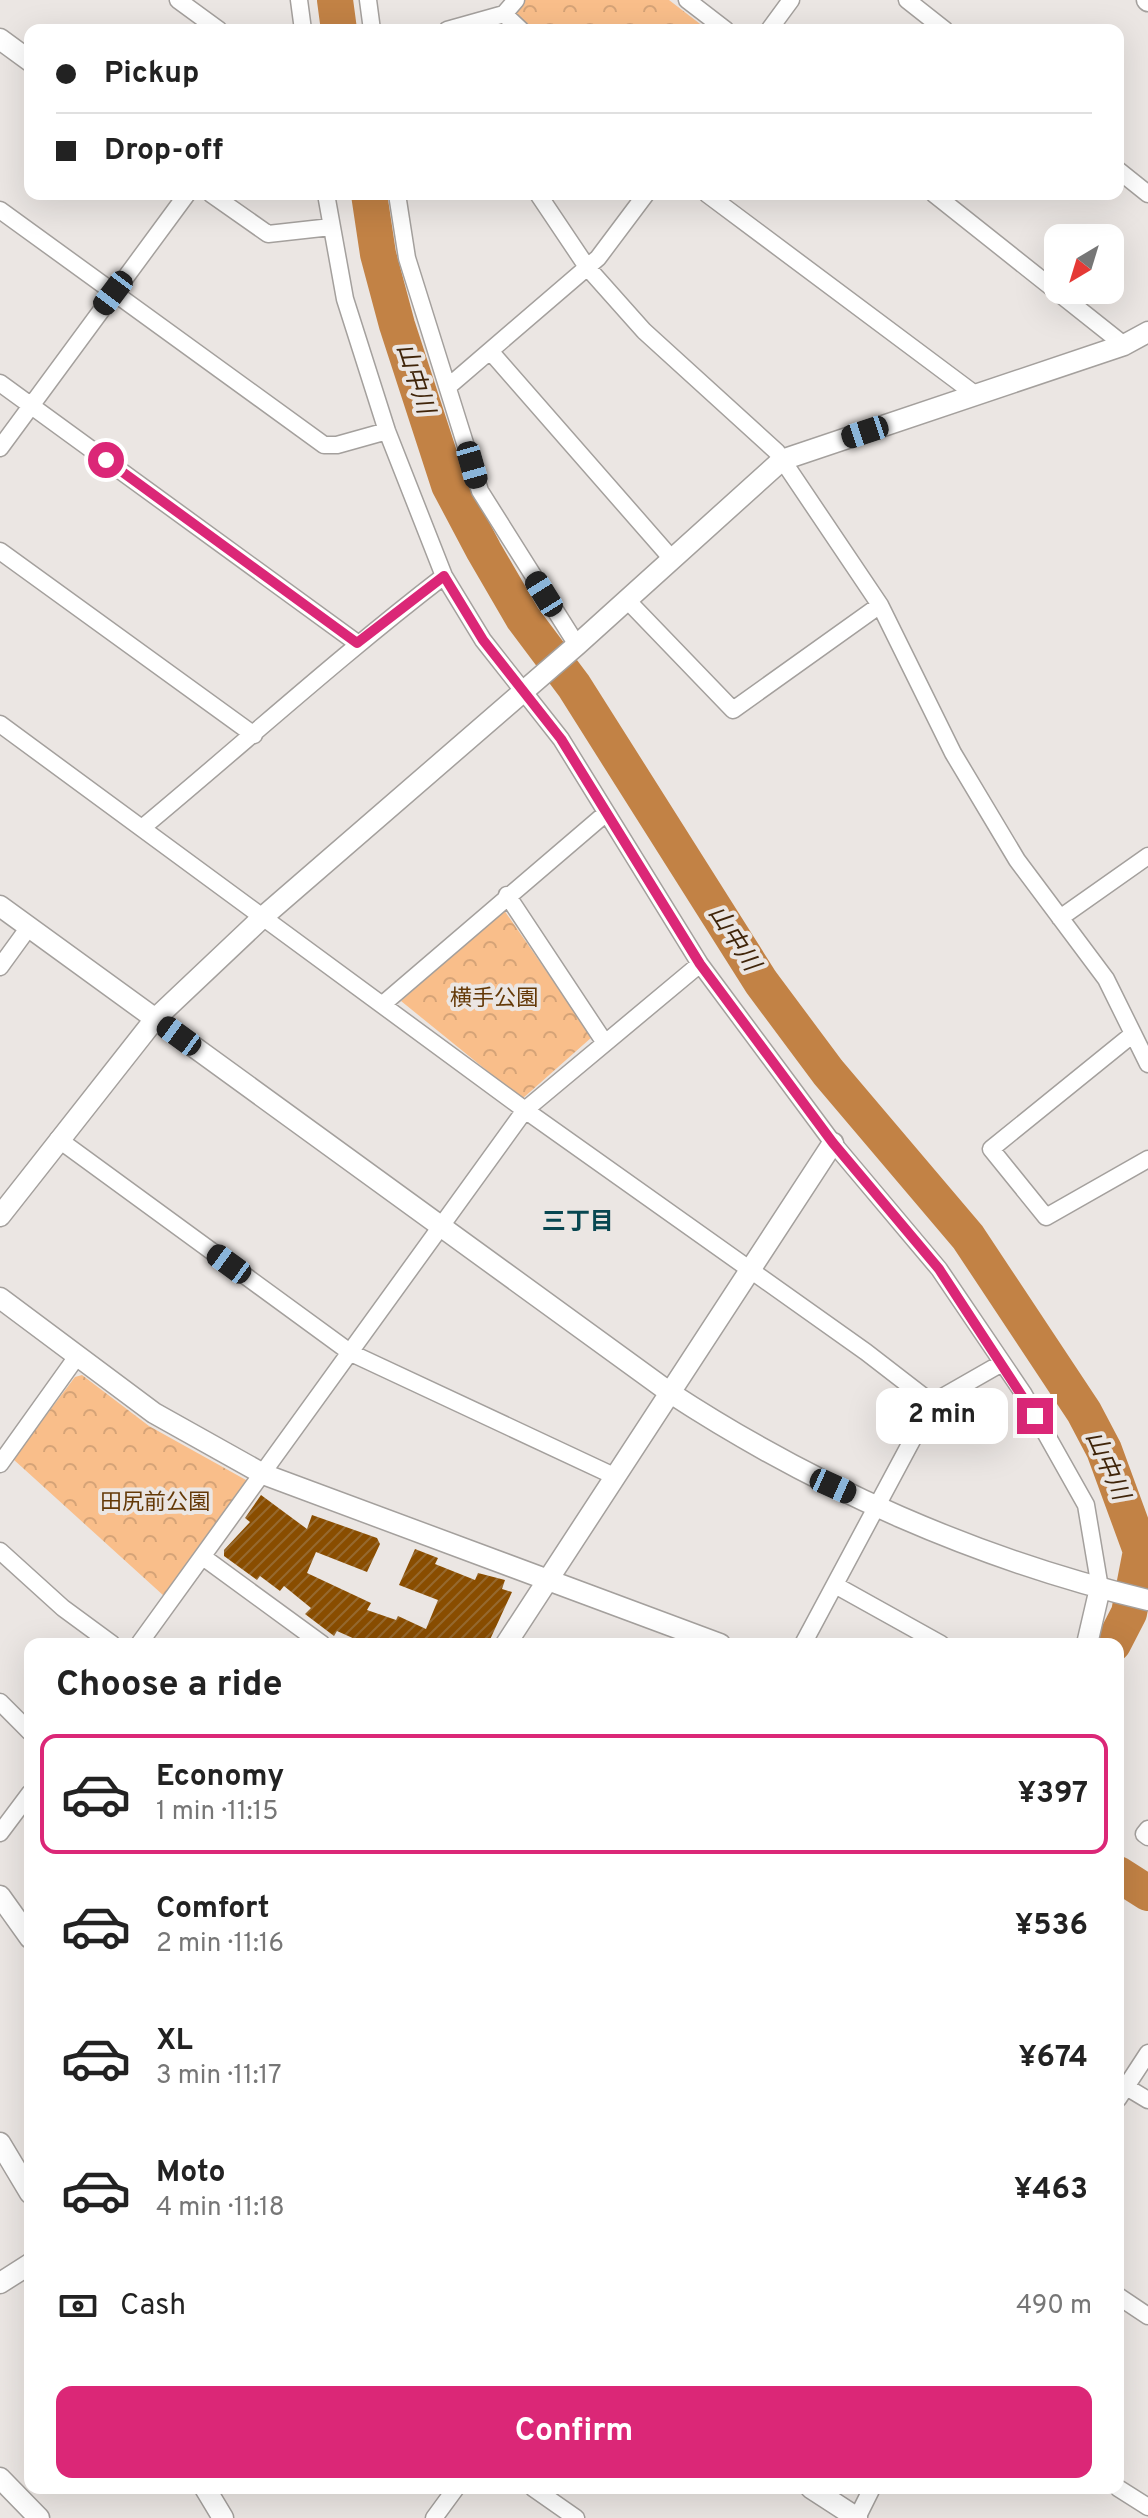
<!DOCTYPE html>
<html lang="en">
<head>
<meta charset="utf-8">
<style>
	body { margin:0; font-family:Overpass,"Noto Sans JP",sans-serif; background:#f6f6f6; color:#222; height:100vh; display:flex; flex-direction:column; font-size:30px; white-space:nowrap }
	* { box-sizing:border-box; margin:0 }
	p { font-size:26px; color:#767676 }
	.icon { flex:none; width:44px; height:44px; fill:none; stroke:currentColor; stroke-width:2; stroke-linecap:round; stroke-linejoin:round }
	.map { position:relative; flex:1; overflow:hidden }
	.side { position:absolute; left:24px; top:1638px; width:1100px; height:856px; display:flex; flex-direction:column; background:#fff; border-radius:16px; box-shadow:0 8px 32px #0002 }
	.side>* { flex:none }
	.top-card { position:absolute; left:24px; top:24px; width:1100px; height:176px; border-radius:16px; box-shadow:0 8px 32px #0002; display:grid; align-content:center; height:176px; padding:0 32px; background:#fff }
	.needle { width:52px; rotate:218deg }
	.tools { position:absolute; left:1044px; top:224px; display:grid; gap:16px }
	.tools a { display:grid; place-items:center; width:80px; height:80px; border-radius:16px; background:#fff; box-shadow:0 8px 32px #0002; font-size:40px }
	.end { position:absolute; width:36px; height:36px; margin:-18px; border:10px solid #db2777; background:#fff; box-shadow:0 0 0 4px #fff }
	.from { border-radius:50% }
	.bubble { position:absolute; height:56px; border-radius:16px; background:#fff; box-shadow:0 8px 32px #0002; font-size:26px; font-weight:700; line-height:56px; text-align:center }
	.car { position:absolute; width:24px; height:48px; margin:-24px -12px; border-radius:10px; box-shadow:0 0 6px 2px #0007; background:linear-gradient(#222 24%,#8ab4d8 0 40%,#222 0 76%,#8ab4d8 0 86%,#222 0) }
	.top-card b { display:flex; align-items:center; gap:28px; height:76px; font-size:30px }
	.top-card b+b { border-top:2px solid #e0e0e0 }
	.top-card i { width:20px; height:20px; background:#222 }
	ul { padding:0; list-style:none }
	li { display:flex; align-items:center; gap:24px; height:120px; margin:0 16px 12px; padding:0 16px; border:4px solid transparent; border-radius:16px }
	li div { flex:1 }
	li b { display:block; font-size:30px }
	li em { font-style:normal; font-weight:700 }
	li.on { border-color:#db2777 }
	li>.icon { width:72px; height:72px; stroke-width:1.5 }
	h2 { padding:0 32px; font-size:36px; line-height:96px }
	.pay { display:flex; align-items:center; gap:20px; height:88px; padding:0 32px; font-size:30px }
	.pay p { margin-inline-start:auto }
	.action { display:flex; gap:16px; margin-top:auto; padding:16px 32px }
	.action a { flex:1; height:92px; border-radius:16px; background:#db2777; color:#fff; font-size:32px; font-weight:700; line-height:92px; text-align:center }
	.map>svg:first-child { display:block }
	.park { fill:url(#park-crowns) }
	.lines { fill:none; stroke-linecap:round; stroke-linejoin:round }
	.river { stroke:#c28245; stroke-width:36 }
	.building { fill:url(#building-hatch) }
	.minor-casing { stroke:#a4a09d; stroke-width:19 }
	.tertiary-casing { stroke:#a4a09d; stroke-width:23 }
	.minor { stroke:#fff; stroke-width:16 }
	.tertiary { stroke:#fff; stroke-width:20 }
	.route { stroke:#db2777; stroke-width:10 }
	.labels { text-anchor:middle; dominant-baseline:central; stroke-width:8; stroke-linejoin:round; paint-order:stroke }
	.park-label { font-size:22px; fill:#643907; stroke:#ebe6e3 }
	.water-label { font-size:24px; font-style:italic; fill:#40250a; stroke:#ebe6e3 }
	.neighbourhood-label { font-size:24px; font-weight:bold; fill:#074650; stroke:#ebe6e3 }
</style>
</head>
<body>
<div class="map">
<svg width="1148" height="2518" viewBox="0 0 1148 2518">
	<defs>
		<pattern id="park-crowns" width="20" height="18" patternUnits="userSpaceOnUse" patternTransform="scale(2)"><rect width="20" height="18" fill="#f9be8a"/><path d="M2 6a3 3 0 1 1 6 0M12 15a3 3 0 1 1 6 0" fill="none" stroke="#d5a377"/></pattern>
		<pattern id="building-hatch" width="6" height="6" patternUnits="userSpaceOnUse" patternTransform="scale(2)"><rect width="6" height="6" fill="#894d00"/><path d="M-1 1l2-2M0 6l6-6M5 7l2-2" fill="none" stroke="#96692f"/></pattern>
	</defs>
	<rect width="100%" height="100%" fill="#ebe6e3"/>
	<path class="park" d="M524 0H669L708 30H532L514 13Z
		M504 910 592 1037 522 1099 401 1001Z
		M82 1375 149 1426 246 1480 247 1485 164 1596 13 1459 75 1377Z"/>
	<g class="lines">
		<path class="river" d="M335 0 339 30
			M369 194 378 254 397 325 449 485 484 551 523 618 574 686 761 982 828 1072 968 1237 1084 1412 1104 1450 1141 1551 1129 1613 1113 1644
			M1118 1874 1148 1893"/>
	</g>
	<path class="building" d="M261 1495 307 1529 312 1515 377 1538 380 1544 367 1572 316 1552 307 1573 371 1603 367 1610 396 1620 398 1616 426 1629 438 1600 399 1585 415 1549 438 1558 435 1564 475 1580 478 1573 505 1580 502 1589 512 1592 488 1644H366L337 1631 334 1636 305 1614 311 1608 284 1586 280 1591 260 1576 257 1580 224 1556V1550L250 1522 245 1518Z"/>
	<g class="lines">
		<g class="minor-casing">
			<path id="minor" d="M178 0 219 30
				M299 0 303 30
				M368 0 372 30
				M687 0 726 30
				M907 0 945 30
				M504 14 521 30
				M447 30 504 14 516 0
				M769 30 791 0
				M1118 170 1148 194
				M211 194 268 234 331 227
				M326 194 345 299 387 431 444 576 483 640 561 739 700 964 833 1143 939 1269 1023 1393 1086 1505 1100 1588
				M397 194 407 258 480 491 577 645
				M538 194 587 267 644 331 777 452 880 605 953 753 1017 860 1106 979 1148 1064
				M707 194 976 395
				M934 194 1124 345
				M0 210 324 445H337L387 431
				M490 351 672 559
				M0 383 357 643
				M449 386 598 258 646 194
				M0 448 187 194
				M0 551 254 735
				M627 600 733 710 880 605
				M0 724 525 1110 866 1352 932 1403
				M142 828C243 744 340 656 444 576
				M507 895 605 1043
				M1060 918 1148 856
				M0 967 29 927
				M383 1004 605 814
				M1133 1034 991 1149 1046 1217 1148 1159
				M58 1139 351 1353 614 1476
				M0 1464 78 1355
				M0 1551 63 1608 112 1644
				M203 1557 322 1644
				M835 1585 941 1644
				M139 1644 525 1110 700 964
				M803 1644 932 1403 1002 1363
				M0 1702 30 1732
				M1148 1829 1144 1834 1148 1837
				M0 1833 30 1793
				M1118 2082 1148 2100
				M1118 2099 1148 2053
				M1118 2296 1148 2316
				M533 2488 576 2518
				M1118 2488 1148 2507
				M434 2518 456 2488
				M857 2518 872 2488"/>
		</g>
		<g class="tertiary-casing">
			<path id="tertiary" d="M1147 0 1148 1
				M0 39 30 61
				M0 906 669 1392C814 1487 979 1560 1148 1600
				M0 1216 155 1019 264 916 577 645 782 460 1124 345 1148 332
				M0 1298 154 1413 263 1474 720 1644
				M506 1644 833 1143
				M1087 1644 1100 1588
				M0 1896 30 1938
				M0 2143 30 2193
				M0 2283 30 2264
				M0 2478 39 2518
				M205 2488 223 2518
				M811 2488 857 2518"/>
		</g>
		<use href="#minor" class="minor"/>
		<use href="#tertiary" class="tertiary"/>
	</g>
	<g class="lines">
		<path class="route" d="M106 460 357 643 444 576 483 640 561 739 700 964 833 1143 939 1269 1035 1416"/>
	</g>
	<g class="labels">
		<g class="park-label">
			<text x="494" y="999">横手公園</text>
			<text x="155" y="1503">田尻前公園</text>
		</g>
		<g class="water-label">
			<text transform="translate(414 379) rotate(72)">山中川</text>
			<text transform="translate(733 939) rotate(57)">山中川</text>
			<text transform="translate(1106 1466) rotate(66)">山中川</text>
		</g>
		<g class="neighbourhood-label">
			<text x="578" y="1223">三丁目</text>
		</g>
	</g>
</svg>
<div class="tools">
<a><svg class="needle" viewBox="-14 -14 28 28"><path d="M0-13l5 13h-10z" fill="#e53935"/><path d="M0 13l5-13h-10z" fill="#767676"/></svg></a>
</div>
<i class="end from" style="left:106px;top:460px"></i>
<i class="end" style="left:1035px;top:1416px"></i>
<div class="bubble" style="left:876px;top:1388px;width:132px">2 min</div>
<i class="car" style="left:113px;top:293px;rotate:217deg"></i>
<i class="car" style="left:865px;top:432px;rotate:252deg"></i>
<i class="car" style="left:472px;top:465px;rotate:164deg"></i>
<i class="car" style="left:544px;top:594px;rotate:328deg"></i>
<i class="car" style="left:179px;top:1036px;rotate:306deg"></i>
<i class="car" style="left:229px;top:1264px;rotate:306deg"></i>
<i class="car" style="left:833px;top:1486px;rotate:114deg"></i>
<div class="top-card">
<b><i class="from"></i>Pickup</b>
<b><i></i>Drop-off</b>
</div>
<section class="side">
<h2>Choose a ride</h2>
<ul>
<li class="on"><svg class="icon" aria-label="car" viewBox="0 0 24 24"><path d="M5 17H2v-5l4-1 3-4h7l3 4 3 1v5h-3M9 17h6M6 11h13"/><circle cx="7" cy="17" r="2"/><circle cx="17" cy="17" r="2"/></svg><div><b>Economy</b><p>1 min · 11:15</p></div><em>¥397</em></li>
<li><svg class="icon" aria-label="car" viewBox="0 0 24 24"><path d="M5 17H2v-5l4-1 3-4h7l3 4 3 1v5h-3M9 17h6M6 11h13"/><circle cx="7" cy="17" r="2"/><circle cx="17" cy="17" r="2"/></svg><div><b>Comfort</b><p>2 min · 11:16</p></div><em>¥536</em></li>
<li><svg class="icon" aria-label="car" viewBox="0 0 24 24"><path d="M5 17H2v-5l4-1 3-4h7l3 4 3 1v5h-3M9 17h6M6 11h13"/><circle cx="7" cy="17" r="2"/><circle cx="17" cy="17" r="2"/></svg><div><b>XL</b><p>3 min · 11:17</p></div><em>¥674</em></li>
<li><svg class="icon" aria-label="car" viewBox="0 0 24 24"><path d="M5 17H2v-5l4-1 3-4h7l3 4 3 1v5h-3M9 17h6M6 11h13"/><circle cx="7" cy="17" r="2"/><circle cx="17" cy="17" r="2"/></svg><div><b>Moto</b><p>4 min · 11:18</p></div><em>¥463</em></li>
</ul>
<div class="pay"><svg class="icon" aria-label="cash" viewBox="0 0 24 24"><path d="M3 7h18v10H3z"/><circle cx="12" cy="12" r="2"/></svg>Cash<p>490 m</p></div>
<div class="action"><a>Confirm</a></div>
</section>
</div>
</body>
</html>
